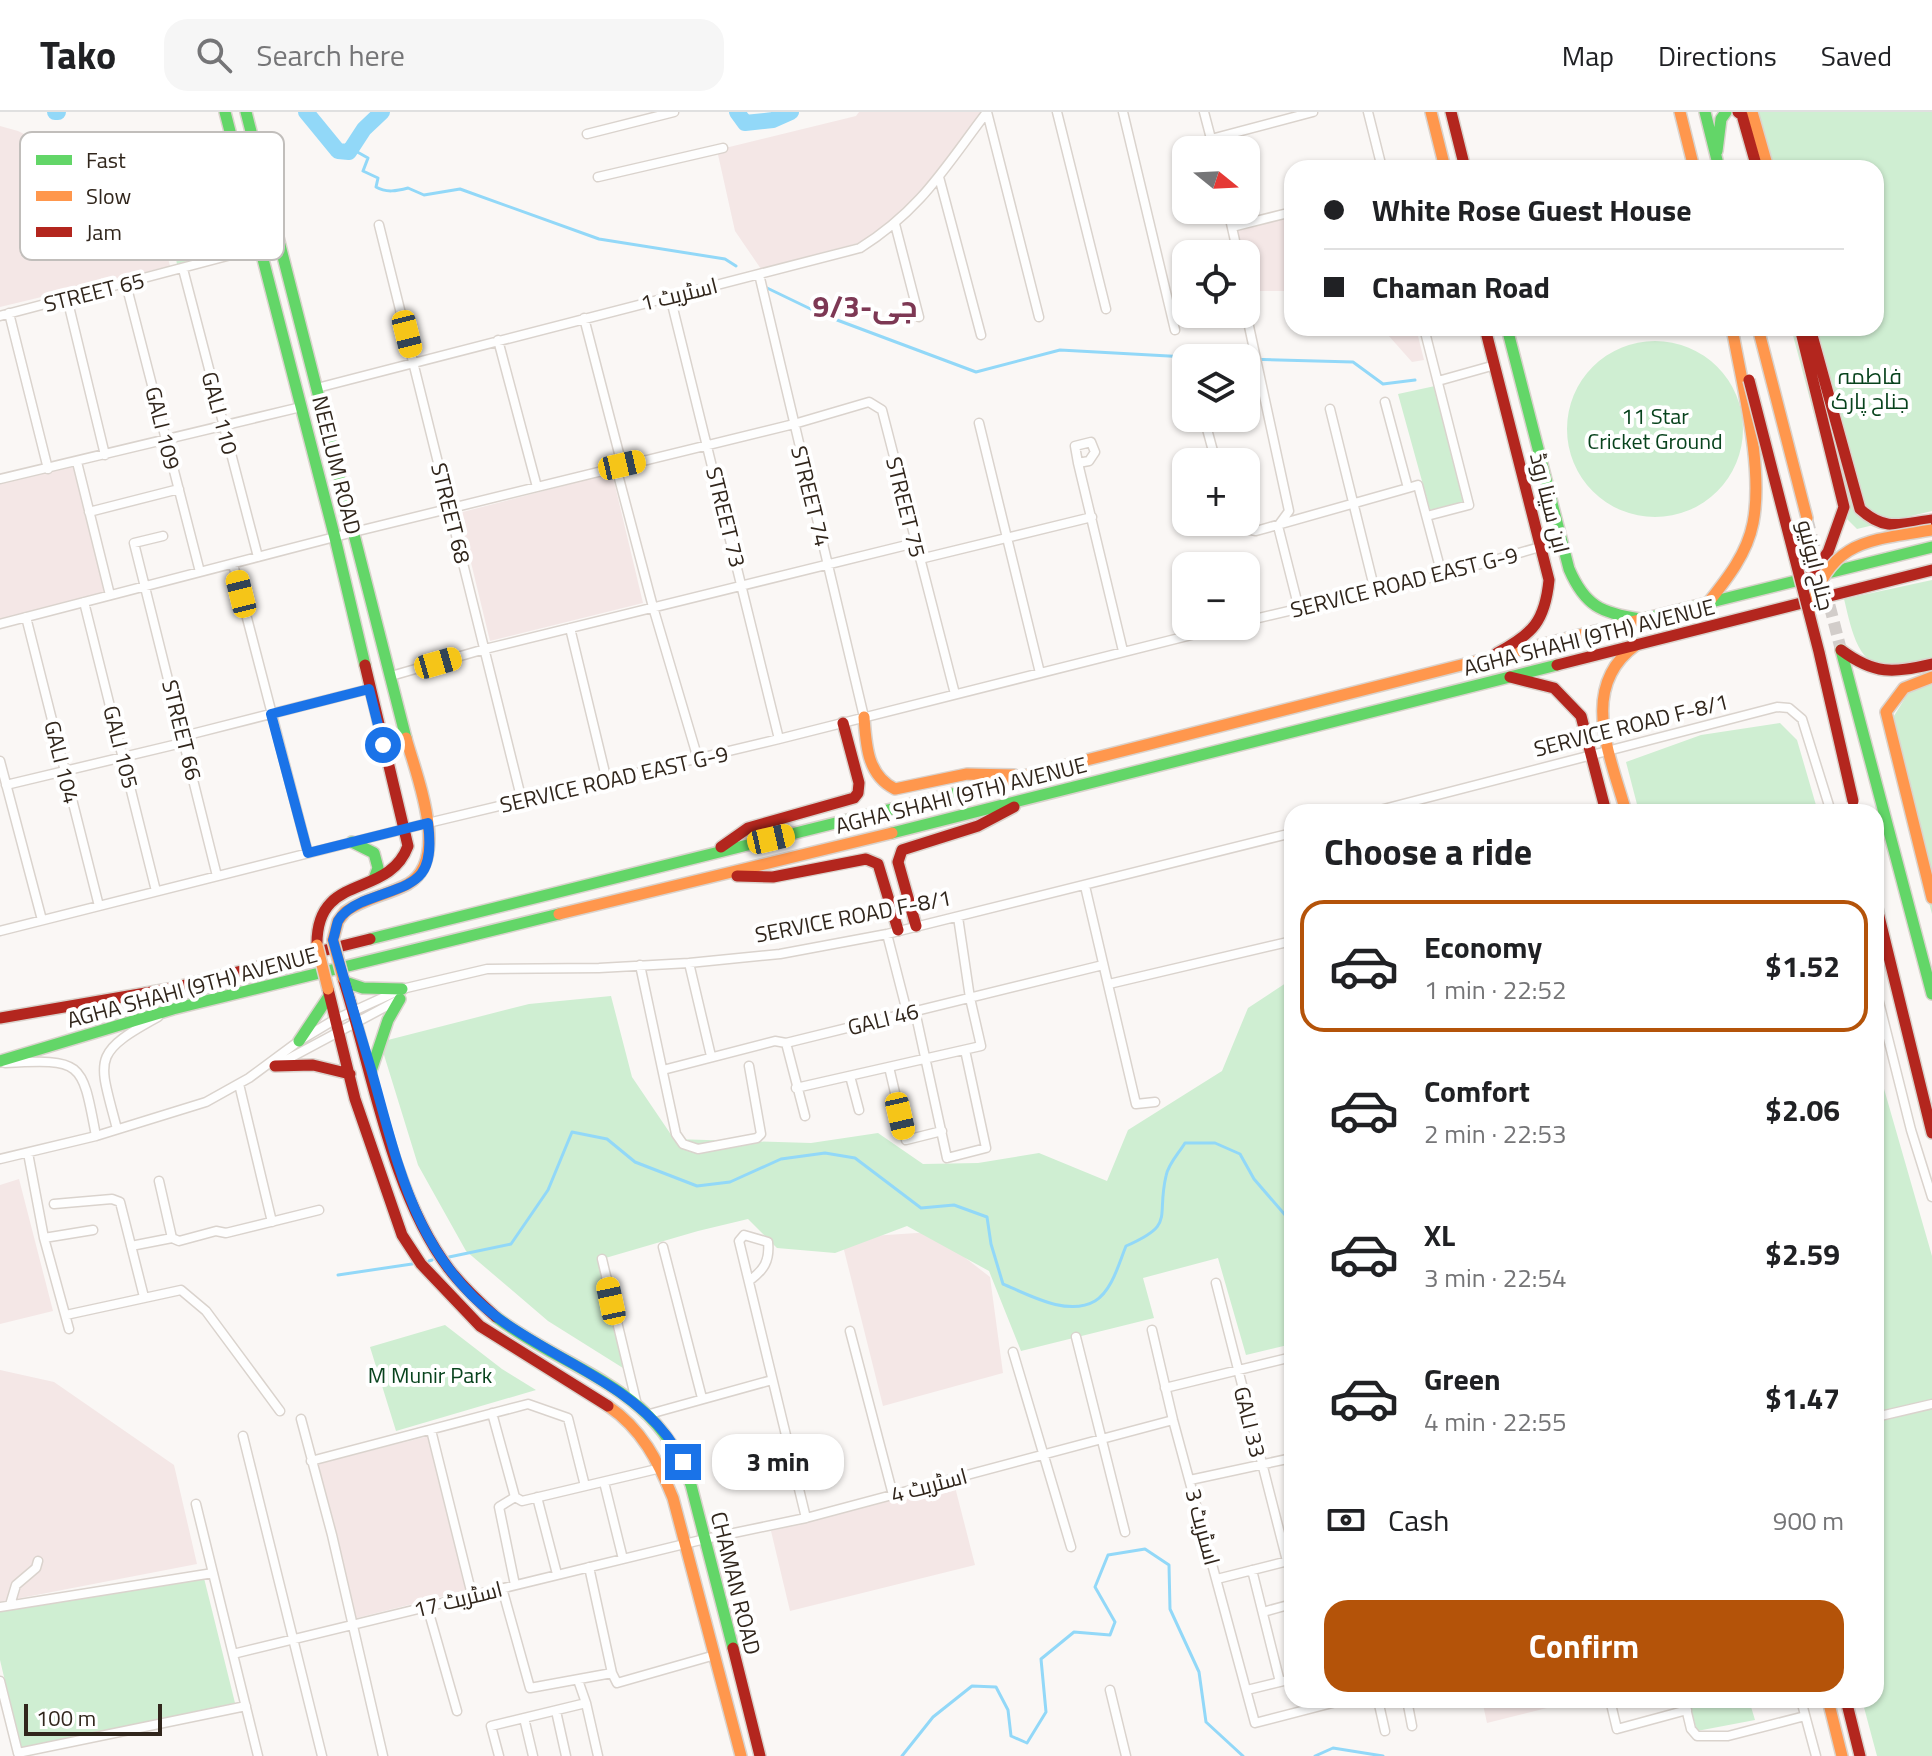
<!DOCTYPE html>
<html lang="en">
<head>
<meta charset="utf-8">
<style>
	body { margin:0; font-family:"Titillium Web",Cairo,sans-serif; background:#f6f6f6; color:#202124; height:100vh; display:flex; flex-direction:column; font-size:30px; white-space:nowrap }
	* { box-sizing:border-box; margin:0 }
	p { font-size:26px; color:#757577 }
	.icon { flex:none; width:44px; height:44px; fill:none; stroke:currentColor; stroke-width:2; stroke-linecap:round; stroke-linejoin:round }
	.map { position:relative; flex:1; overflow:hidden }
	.sheet { position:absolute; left:1284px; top:692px; width:600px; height:904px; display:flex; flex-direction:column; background:#fff; border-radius:24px; box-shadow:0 2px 6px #0004 }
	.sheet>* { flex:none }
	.top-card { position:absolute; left:1284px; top:48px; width:600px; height:176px; border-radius:24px; box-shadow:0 2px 6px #0004; display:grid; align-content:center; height:176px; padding:0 40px; background:#fff }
	.needle { width:52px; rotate:108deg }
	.tools { position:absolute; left:1172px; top:24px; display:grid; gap:16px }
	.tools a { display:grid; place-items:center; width:88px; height:88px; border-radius:16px; background:#fff; box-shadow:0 2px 6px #0004; font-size:40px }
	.scale { position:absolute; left:24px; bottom:20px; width:138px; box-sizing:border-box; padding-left:8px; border:4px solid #31261c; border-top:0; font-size:22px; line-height:28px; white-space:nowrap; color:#31261c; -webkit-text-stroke:6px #fff; paint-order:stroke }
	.end { position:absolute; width:36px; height:36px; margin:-18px; border:10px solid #1a73e8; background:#fff; box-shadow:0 0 0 4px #fff }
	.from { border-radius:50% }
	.bubble { position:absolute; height:56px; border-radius:24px; background:#fff; box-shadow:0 2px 6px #0004; font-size:26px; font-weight:700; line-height:56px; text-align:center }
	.car { position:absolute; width:24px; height:48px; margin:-24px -12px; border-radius:10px; box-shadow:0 0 6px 2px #0007; background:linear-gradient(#f5c518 24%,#345 0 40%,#f5c518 0 76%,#345 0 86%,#f5c518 0) }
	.top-card b { display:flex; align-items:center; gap:28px; height:76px; font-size:30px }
	.top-card b+b { border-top:2px solid #e0e0e0 }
	.top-card i { width:20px; height:20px; background:#202124 }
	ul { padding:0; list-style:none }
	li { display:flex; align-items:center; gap:24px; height:132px; margin:0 16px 12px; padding:0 24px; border:4px solid transparent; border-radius:24px }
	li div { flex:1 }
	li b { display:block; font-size:30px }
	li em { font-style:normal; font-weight:700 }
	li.selected { border-color:#b45309 }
	li>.icon { width:72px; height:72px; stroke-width:1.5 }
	h2 { padding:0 40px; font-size:36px; line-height:96px }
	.pay { display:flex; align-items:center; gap:20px; height:88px; padding:0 40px; font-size:30px }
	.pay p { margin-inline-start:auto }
	.primary-button { display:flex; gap:16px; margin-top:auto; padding:16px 40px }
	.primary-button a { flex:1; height:92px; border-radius:24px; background:#b45309; color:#fff; font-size:32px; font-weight:700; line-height:92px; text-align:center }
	header { display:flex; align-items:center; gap:48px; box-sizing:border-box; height:112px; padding:0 40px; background:#fff; border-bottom:2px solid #e0e0e0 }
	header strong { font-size:38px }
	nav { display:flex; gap:44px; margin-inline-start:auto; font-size:28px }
	.search { width:560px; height:72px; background:#f6f6f6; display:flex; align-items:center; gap:20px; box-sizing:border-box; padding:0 28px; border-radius:24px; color:#757577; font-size:30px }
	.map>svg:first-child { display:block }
	.education { fill:#f4e7e6 }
	.green { fill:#cfeed2 }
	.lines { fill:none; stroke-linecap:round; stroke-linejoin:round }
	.stream { stroke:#92d8f8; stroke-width:3 }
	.river { stroke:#92d8f8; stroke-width:16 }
	.primary-tunnel { stroke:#d2cdca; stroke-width:12; stroke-dasharray:12 6; stroke-linecap:butt }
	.street-casing { stroke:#dad3cd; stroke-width:11 }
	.fast-casing { stroke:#dad3cd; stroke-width:14 }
	.slow-casing { stroke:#dad3cd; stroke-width:14 }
	.jam-casing { stroke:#dad3cd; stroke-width:14 }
	.street { stroke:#fefefe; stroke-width:8 }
	.fast { stroke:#63d668; stroke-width:11 }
	.slow { stroke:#ff974d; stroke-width:11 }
	.jam { stroke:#b3261e; stroke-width:11 }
	.slow-bridge-casing { stroke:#dad3cd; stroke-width:14; stroke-linecap:butt }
	.jam-bridge-casing { stroke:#dad3cd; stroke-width:14; stroke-linecap:butt }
	.slow-bridge { stroke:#ff974d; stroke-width:11 }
	.jam-bridge { stroke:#b3261e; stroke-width:11 }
	.route { stroke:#1a73e8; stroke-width:10 }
	.labels { text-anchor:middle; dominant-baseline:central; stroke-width:8; stroke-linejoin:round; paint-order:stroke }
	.street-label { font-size:22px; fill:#31261c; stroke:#fff }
	.park-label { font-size:22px; fill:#08431d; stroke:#fff }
	.district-label { font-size:30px; font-weight:bold; fill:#7d3854; stroke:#fff }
	.key { fill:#fff; stroke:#c1bebb; stroke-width:2 }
	.key-label { font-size:22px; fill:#31261c }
</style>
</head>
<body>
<header>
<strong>Tako</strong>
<div class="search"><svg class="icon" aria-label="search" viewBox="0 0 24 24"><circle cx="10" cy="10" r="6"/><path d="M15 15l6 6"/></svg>Search here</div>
<nav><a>Map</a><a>Directions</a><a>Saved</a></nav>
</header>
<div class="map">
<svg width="1932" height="1644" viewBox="0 0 1932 1644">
	<rect width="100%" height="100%" fill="#faf7f5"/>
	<path class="education" d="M859 0H982L936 62 894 109 858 131 761 157 735 119 717 38 856 4Z
		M0 14 18 19 74 47 138 29 170 154 0 195Z
		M1292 104V179H1254L1246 142H1244L1237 118Z
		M1362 216H1416L1424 248 1412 250 1388 223Z
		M75 353 107 482 0 509V370Z
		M612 361 643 491 490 529 459 401Z
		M19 1067 53 1199 0 1212V1073Z
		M932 1120 990 1165 1003 1261 883 1294 841 1126Z
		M0 1258 54 1270 174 1353 197 1452 0 1490Z
		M429 1324 468 1478 353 1507 314 1353Z
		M954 1371 975 1453 790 1499 771 1419Z
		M1482 1588H1579L1487 1611Z"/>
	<path class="green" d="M1737 0H1932V399L1857 417 1840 400 1791 216H1876V56H1751Z
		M224 28 249 132 177 152 155 46Z
		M1567 317a88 88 0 1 1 176 0a88 88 0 1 1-176 0Z
		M1435 274 1463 390 1430 398 1398 282Z
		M1932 468V548C1918 550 1901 556 1886 555 1856 553 1850 510 1844 487Z
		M1932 572V802L1884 620 1910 578Z
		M1780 611 1797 628 1818 700H1639L1626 650 1701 623Z
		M1292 867V1232L1246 1243 1218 1146 1143 1166 1154 1206 1021 1239 989 1159 907 1114 835 1141 777 1136 748 1107 698 1119 602 1147 623 1256 548 1209 466 1139 418 1053 380 930 529 892 611 884 632 965 674 1027 811 1031 878 1021 923 1052 978 1051 1039 1041 1107 1069 1128 1018 1222 959 1248 896Z
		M1876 949 1932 1144V1644H1877L1862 1588H1876Z
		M445 1213 502 1257 536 1278 396 1319 370 1235Z
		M204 1466 235 1591 21 1637 0 1548V1497Z
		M1688 1588H1749L1755 1608 1697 1619Z"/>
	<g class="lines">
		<path class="stream" d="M352 37 368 46 363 59 378 66 376 75C386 81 397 79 408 76L424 83 460 77 599 127 725 147 736 154
			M765 175 821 202 976 260 1060 238 1205 246
			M1246 247 1353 250 1383 272 1415 268
			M449 1145 511 1132 548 1078 572 1020 607 1027 635 1050 697 1074 730 1070 781 1047 825 1041 855 1046 921 1096 954 1093 987 1105 991 1132 1003 1172C1029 1183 1068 1205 1095 1189 1112 1179 1119 1151 1126 1134 1176 1112 1156 1107 1166 1064 1168 1052 1179 1041 1185 1031H1215L1240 1042 1254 1067 1292 1111
			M429 1149 432 1148
			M338 1163 412 1152
			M902 1644 933 1605 972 1574 996 1575 1008 1598 1011 1624 1027 1631 1046 1600 1041 1547 1074 1520 1110 1523 1115 1510 1095 1475 1108 1443 1145 1437 1169 1453 1170 1497 1199 1560 1206 1610 1243 1644
			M1315 1644 1333 1636 1383 1644"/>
		<path class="river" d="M55 0H58
			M306 0 338 39 349 40 364 17 382 0
			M737 0 745 11 773 8 791 0"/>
		<path class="primary-tunnel" d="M1807 406 1841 538"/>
		<g class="street-casing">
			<path id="street" d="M987 0 1039 205
				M1057 0 1106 197
				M1123 0 1175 218
				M1204 0 1214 38
				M1368 0 1382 56
				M587 22 674 0
				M1211 27 1313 0
				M598 65 723 36
				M939 65 981 223
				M1228 98 1238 142
				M895 112 919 205
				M379 113 522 689
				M1232 115 1292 100
				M183 157 258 445
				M759 162 864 605
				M126 172 200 460
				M670 184 779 627
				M67 186 105 343
				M9 201 48 357
				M1235 202 1240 205H1247L1250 191 1246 175
				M0 204 280 130
				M1247 205 1289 399 1278 414 1299 497
				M584 206 622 353
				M1424 216 1469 393 1427 404
				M498 228 537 375
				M1438 269 1495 253
				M317 276 860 136C921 98 945 55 987 0
				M1385 290 1408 376 1418 373 1442 463
				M1330 297 1375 479
				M1204 306 1216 350
				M979 311 1040 561
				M77 350 110 483
				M1078 351 1089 349 1095 340 1091 330 1075 334 1078 351 1123 539
				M616 355 653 495 698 647
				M0 367 301 295
				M89 400 179 377
				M1236 410 1246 417 1256 419 1408 376
				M163 424 134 431 217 764
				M920 447 1092 405
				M233 452 308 741
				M84 490 156 779
				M26 505 99 794
				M1246 509 1442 463 1561 429
				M0 512 354 420 794 312 869 290 882 298 955 582
				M570 516 607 669
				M391 564 485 537 915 431
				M184 624 369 577
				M0 649 42 808
				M6 673 186 630
				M1372 700 1777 595 1789 596 1802 607 1831 700
				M1085 774 1136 992 1155 990
				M0 819 428 711 779 627 1227 514
				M887 822 907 900
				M689 851 711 944
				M640 853 676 1022 683 1032 698 1037 757 1026 761 1022 749 954
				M1109 872 1292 829
				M1876 878 1911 1018 1932 1085
				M915 899 947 1046 986 1036 965 938
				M786 931 805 1004
				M5 951C83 947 82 949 96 1024
				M275 954 400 887
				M889 955 906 1028 942 1019
				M663 958 775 929 786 931 1103 853
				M850 964 859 998
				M239 972 272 1110
				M796 976 981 934 970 886 958 805
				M117 1017C99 947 90 942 158 905
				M28 1041 44 1126 69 1217
				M0 1047 96 1024 206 990 249 966 299 929 334 908 402 877 487 857 599 856 689 851 780 842 887 822 1292 721
				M159 1069 172 1126
				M54 1092 112 1087 120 1090 144 1185
				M44 1126 93 1118
				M131 1134 172 1126 179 1129 216 1119 226 1121 319 1098
				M663 1135 702 1286
				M602 1147 637 1293
				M749 1169C764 1158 770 1149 768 1130L744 1123 739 1129 806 1406
				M1216 1171 1287 1449
				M66 1203 181 1178 206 1199 280 1299
				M1152 1218 1173 1308 1255 1611 1344 1588
				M850 1219 893 1383
				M1076 1225 1125 1420
				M1013 1240 1071 1435
				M1165 1276 1292 1245
				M492 1301 515 1385
				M646 1303 772 1268
				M1876 1305 1932 1292
				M301 1307 332 1423 383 1644
				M431 1318 472 1483
				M243 1324 322 1644
				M311 1349 528 1292 568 1306 585 1374
				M1190 1368 1292 1346
				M604 1370 623 1447
				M515 1385 522 1389 661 1356
				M537 1385 557 1462
				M196 1392 258 1644
				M589 1455 612 1561 617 1571 715 1543
				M1252 1458 1280 1570
				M1217 1467 1292 1448
				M515 1473 499 1395 515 1385
				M502 1476 530 1576 612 1561
				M10 1493 16 1473 36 1456 38 1449
				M427 1494 457 1599
				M0 1495 213 1461
				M1263 1500 1292 1492
				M233 1542 705 1427 806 1406 1173 1308
				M0 1569 18 1641 246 1594
				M1110 1578 1126 1644
				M1247 1578 1292 1567
				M1378 1588 1385 1619
				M1407 1588 1412 1614
				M1610 1588 1617 1617 1687 1598
				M1684 1588 1691 1617 1697 1624H1728L1805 1604
				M1801 1588 1816 1644
				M586 1591 598 1644
				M556 1599 566 1644
				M524 1606 533 1644
				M499 1644 491 1614 586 1591 578 1568"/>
		</g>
		<g class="fast-casing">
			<path id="fast" d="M225 0 335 426 365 553
				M246 0 406 626
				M1705 0 1719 56
				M1717 39 1721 7 1726 0
				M1507 216 1569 457C1585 494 1601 501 1640 507
				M1651 505 1932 435
				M1841 538 1932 882
				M892 721 1557 553
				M352 730 374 741 378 756 374 767
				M370 827 984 674
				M345 870 363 876 402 877
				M299 929 329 884
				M0 949 173 897 559 802
				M371 959 388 908 400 887
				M496 1205C570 1261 658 1274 691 1373L733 1536"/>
		</g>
		<g class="slow-casing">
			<path id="slow" d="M1431 0 1445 56
				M1680 0 1694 56
				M1752 0 1768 56
				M1758 216 1807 406
				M1708 491C1727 467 1747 442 1753 411 1764 355 1742 273 1732 216
				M1932 565 1904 576 1886 600 1932 786
				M864 605C866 633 867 663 895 677L967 662 1014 663
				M984 674 1651 505
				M1626 700C1610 643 1578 575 1636 533
				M559 802 892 721
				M333 828 338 809 345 800C364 786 388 783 408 772 451 747 416 663 406 626
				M608 1294C642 1317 658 1349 673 1386L741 1644
				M1828 1588 1842 1644"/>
		</g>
		<g class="jam-casing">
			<path id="jam" d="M1451 0 1465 56
				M1738 0 1742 3 1757 56
				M1485 216 1549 468C1545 509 1533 522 1497 541
				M1800 216 1844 395 1828 440 1810 465
				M1810 216 1860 397C1885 420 1901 412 1932 408
				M1841 538C1875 563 1892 561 1932 552
				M1557 553 1932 458
				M1510 565 1554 576 1581 604 1606 700
				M721 735 748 716 854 686 858 681 859 671 843 611
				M737 764 773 765 866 747 878 752 898 818
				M1876 792 1932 1021
				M916 814 898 750 902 738 978 714 1014 695
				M317 833C316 759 388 788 408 734L365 553
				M343 866C372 957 391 1081 449 1157 463 1175 479 1190 496 1205
				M328 877 355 987 402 1123 421 1152 480 1214 608 1294
				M0 906 169 877 370 827
				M275 954 313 953 350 962
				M733 1536 760 1644
				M1846 1588 1860 1644"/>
		</g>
		<use href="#street" class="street"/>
		<use href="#fast" class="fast"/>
		<use href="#slow" class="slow"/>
		<use href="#jam" class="jam"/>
		<g class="slow-bridge-casing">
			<path id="slow-bridge" d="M1809 500C1831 428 1865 429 1932 418
				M333 828 343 866
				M317 833 328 877"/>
		</g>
		<g class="jam-bridge-casing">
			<path id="jam-bridge" d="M1749 268 1819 540 1853 689"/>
		</g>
		<use href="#slow-bridge" class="slow-bridge"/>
		<use href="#jam-bridge" class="jam-bridge"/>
	</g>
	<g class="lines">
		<path class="route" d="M383 633 369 577 271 602 308 741 428 711C436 774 411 770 362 790 353 794 343 800 338 809 336 815 335 822 333 828 345 871 358 914 371 957 398 1051 414 1143 498 1206 553 1247 624 1269 667 1324 673 1332 678 1342 683 1350"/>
	</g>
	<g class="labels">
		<g class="street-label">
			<text transform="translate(94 180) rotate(-14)">STREET 65</text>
			<text transform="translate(679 182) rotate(-14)">اسٹریٹ 1</text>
			<text transform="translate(220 301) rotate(75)">GALI 110</text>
			<text transform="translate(163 316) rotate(76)">GALI 109</text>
			<text transform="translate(337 353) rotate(76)">NEELUM ROAD</text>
			<text transform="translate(811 384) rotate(76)">STREET 74</text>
			<text transform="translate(1550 391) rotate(76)">ابن سینا روڈ</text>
			<text transform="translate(906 395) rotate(76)">STREET 75</text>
			<text transform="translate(451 401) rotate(76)">STREET 68</text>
			<text transform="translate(726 405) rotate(76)">STREET 73</text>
			<text transform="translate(1816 453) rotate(76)">جناح ایونیو</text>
			<text transform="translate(1404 470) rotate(-14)">SERVICE ROAD EAST G-9</text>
			<text transform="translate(1589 525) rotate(-14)">AGHA SHAHI (9TH) AVENUE</text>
			<text transform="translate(1631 613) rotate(-14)">SERVICE ROAD F-8/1</text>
			<text transform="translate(182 618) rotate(76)">STREET 66</text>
			<text transform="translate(121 635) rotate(76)">GALI 105</text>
			<text transform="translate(62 650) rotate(76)">GALI 104</text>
			<text transform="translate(614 667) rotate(-13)">SERVICE ROAD EAST G-9</text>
			<text transform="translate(961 683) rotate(-14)">AGHA SHAHI (9TH) AVENUE</text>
			<text transform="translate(853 804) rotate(-11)">SERVICE ROAD F-8/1</text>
			<text transform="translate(192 875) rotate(-15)">AGHA SHAHI (9TH) AVENUE</text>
			<text transform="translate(883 907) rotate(-14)">GALI 46</text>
			<text transform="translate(1250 1310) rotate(76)">GALI 33</text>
			<text transform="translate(929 1373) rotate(-15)">اسٹریٹ 4</text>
			<text transform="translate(1203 1415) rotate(75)">اسٹریٹ 3</text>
			<text transform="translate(736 1471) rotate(76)">CHAMAN ROAD</text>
			<text transform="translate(458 1487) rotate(-14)">اسٹریٹ 17</text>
		</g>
		<g class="park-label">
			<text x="1870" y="264">فاطمہ<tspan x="1870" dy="25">جناح پارک</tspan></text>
			<text x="1655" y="304">11 Star<tspan x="1655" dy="25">Cricket Ground</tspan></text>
			<text x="430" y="1263">M Munir Park</text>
		</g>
		<g class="district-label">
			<text x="865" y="194">جی-9/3</text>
		</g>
	</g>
	<rect x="20" y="20" width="264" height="128" rx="12" class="key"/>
	<rect x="36" y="43" width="36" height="10" fill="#63d668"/>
	<rect x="36" y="79" width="36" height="10" fill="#ff974d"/>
	<rect x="36" y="115" width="36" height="10" fill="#b3261e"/>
	<g class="key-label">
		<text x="86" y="56">Fast</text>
		<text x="86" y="92">Slow</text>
		<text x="86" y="128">Jam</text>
	</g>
</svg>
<div class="tools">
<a><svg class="needle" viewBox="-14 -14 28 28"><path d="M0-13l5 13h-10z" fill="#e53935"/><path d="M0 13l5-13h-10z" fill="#757577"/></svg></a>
<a><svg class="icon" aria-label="locate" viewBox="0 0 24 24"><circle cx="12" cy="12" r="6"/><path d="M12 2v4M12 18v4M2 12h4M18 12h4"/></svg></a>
<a><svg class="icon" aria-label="layers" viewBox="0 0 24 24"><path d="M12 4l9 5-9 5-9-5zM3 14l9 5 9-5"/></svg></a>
<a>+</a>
<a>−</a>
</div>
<div class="scale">100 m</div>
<i class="end from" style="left:383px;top:633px"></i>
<i class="end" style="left:683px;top:1350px"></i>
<div class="bubble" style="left:712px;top:1322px;width:132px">3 min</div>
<i class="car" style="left:407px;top:222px;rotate:166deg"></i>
<i class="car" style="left:622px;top:353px;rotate:77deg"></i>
<i class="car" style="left:241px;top:482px;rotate:346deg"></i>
<i class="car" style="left:438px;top:551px;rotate:74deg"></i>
<i class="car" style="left:771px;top:727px;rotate:77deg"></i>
<i class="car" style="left:900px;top:1004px;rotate:167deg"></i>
<i class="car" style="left:611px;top:1189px;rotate:348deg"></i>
<div class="top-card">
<b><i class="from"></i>White Rose Guest House</b>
<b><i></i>Chaman Road</b>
</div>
<section class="sheet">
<h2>Choose a ride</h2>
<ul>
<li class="selected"><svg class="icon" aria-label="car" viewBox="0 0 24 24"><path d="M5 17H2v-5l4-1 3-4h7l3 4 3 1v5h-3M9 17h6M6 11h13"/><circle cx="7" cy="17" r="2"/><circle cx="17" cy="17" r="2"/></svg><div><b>Economy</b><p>1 min · 22:52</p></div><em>$1.52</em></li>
<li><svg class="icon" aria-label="car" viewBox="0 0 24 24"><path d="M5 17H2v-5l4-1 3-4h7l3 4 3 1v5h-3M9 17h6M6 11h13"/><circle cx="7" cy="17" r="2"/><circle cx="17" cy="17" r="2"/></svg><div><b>Comfort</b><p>2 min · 22:53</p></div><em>$2.06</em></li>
<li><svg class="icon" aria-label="car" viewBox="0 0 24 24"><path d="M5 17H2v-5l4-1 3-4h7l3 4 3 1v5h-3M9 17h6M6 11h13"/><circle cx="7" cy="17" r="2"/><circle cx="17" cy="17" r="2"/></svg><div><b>XL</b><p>3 min · 22:54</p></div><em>$2.59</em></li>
<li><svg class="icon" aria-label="car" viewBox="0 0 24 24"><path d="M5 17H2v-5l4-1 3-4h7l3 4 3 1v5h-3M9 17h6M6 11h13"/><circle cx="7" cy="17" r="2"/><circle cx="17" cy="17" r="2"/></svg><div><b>Green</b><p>4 min · 22:55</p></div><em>$1.47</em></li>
</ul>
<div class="pay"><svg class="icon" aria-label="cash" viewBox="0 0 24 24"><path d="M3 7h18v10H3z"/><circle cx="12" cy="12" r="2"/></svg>Cash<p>900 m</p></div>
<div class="primary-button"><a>Confirm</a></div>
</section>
</div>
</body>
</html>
